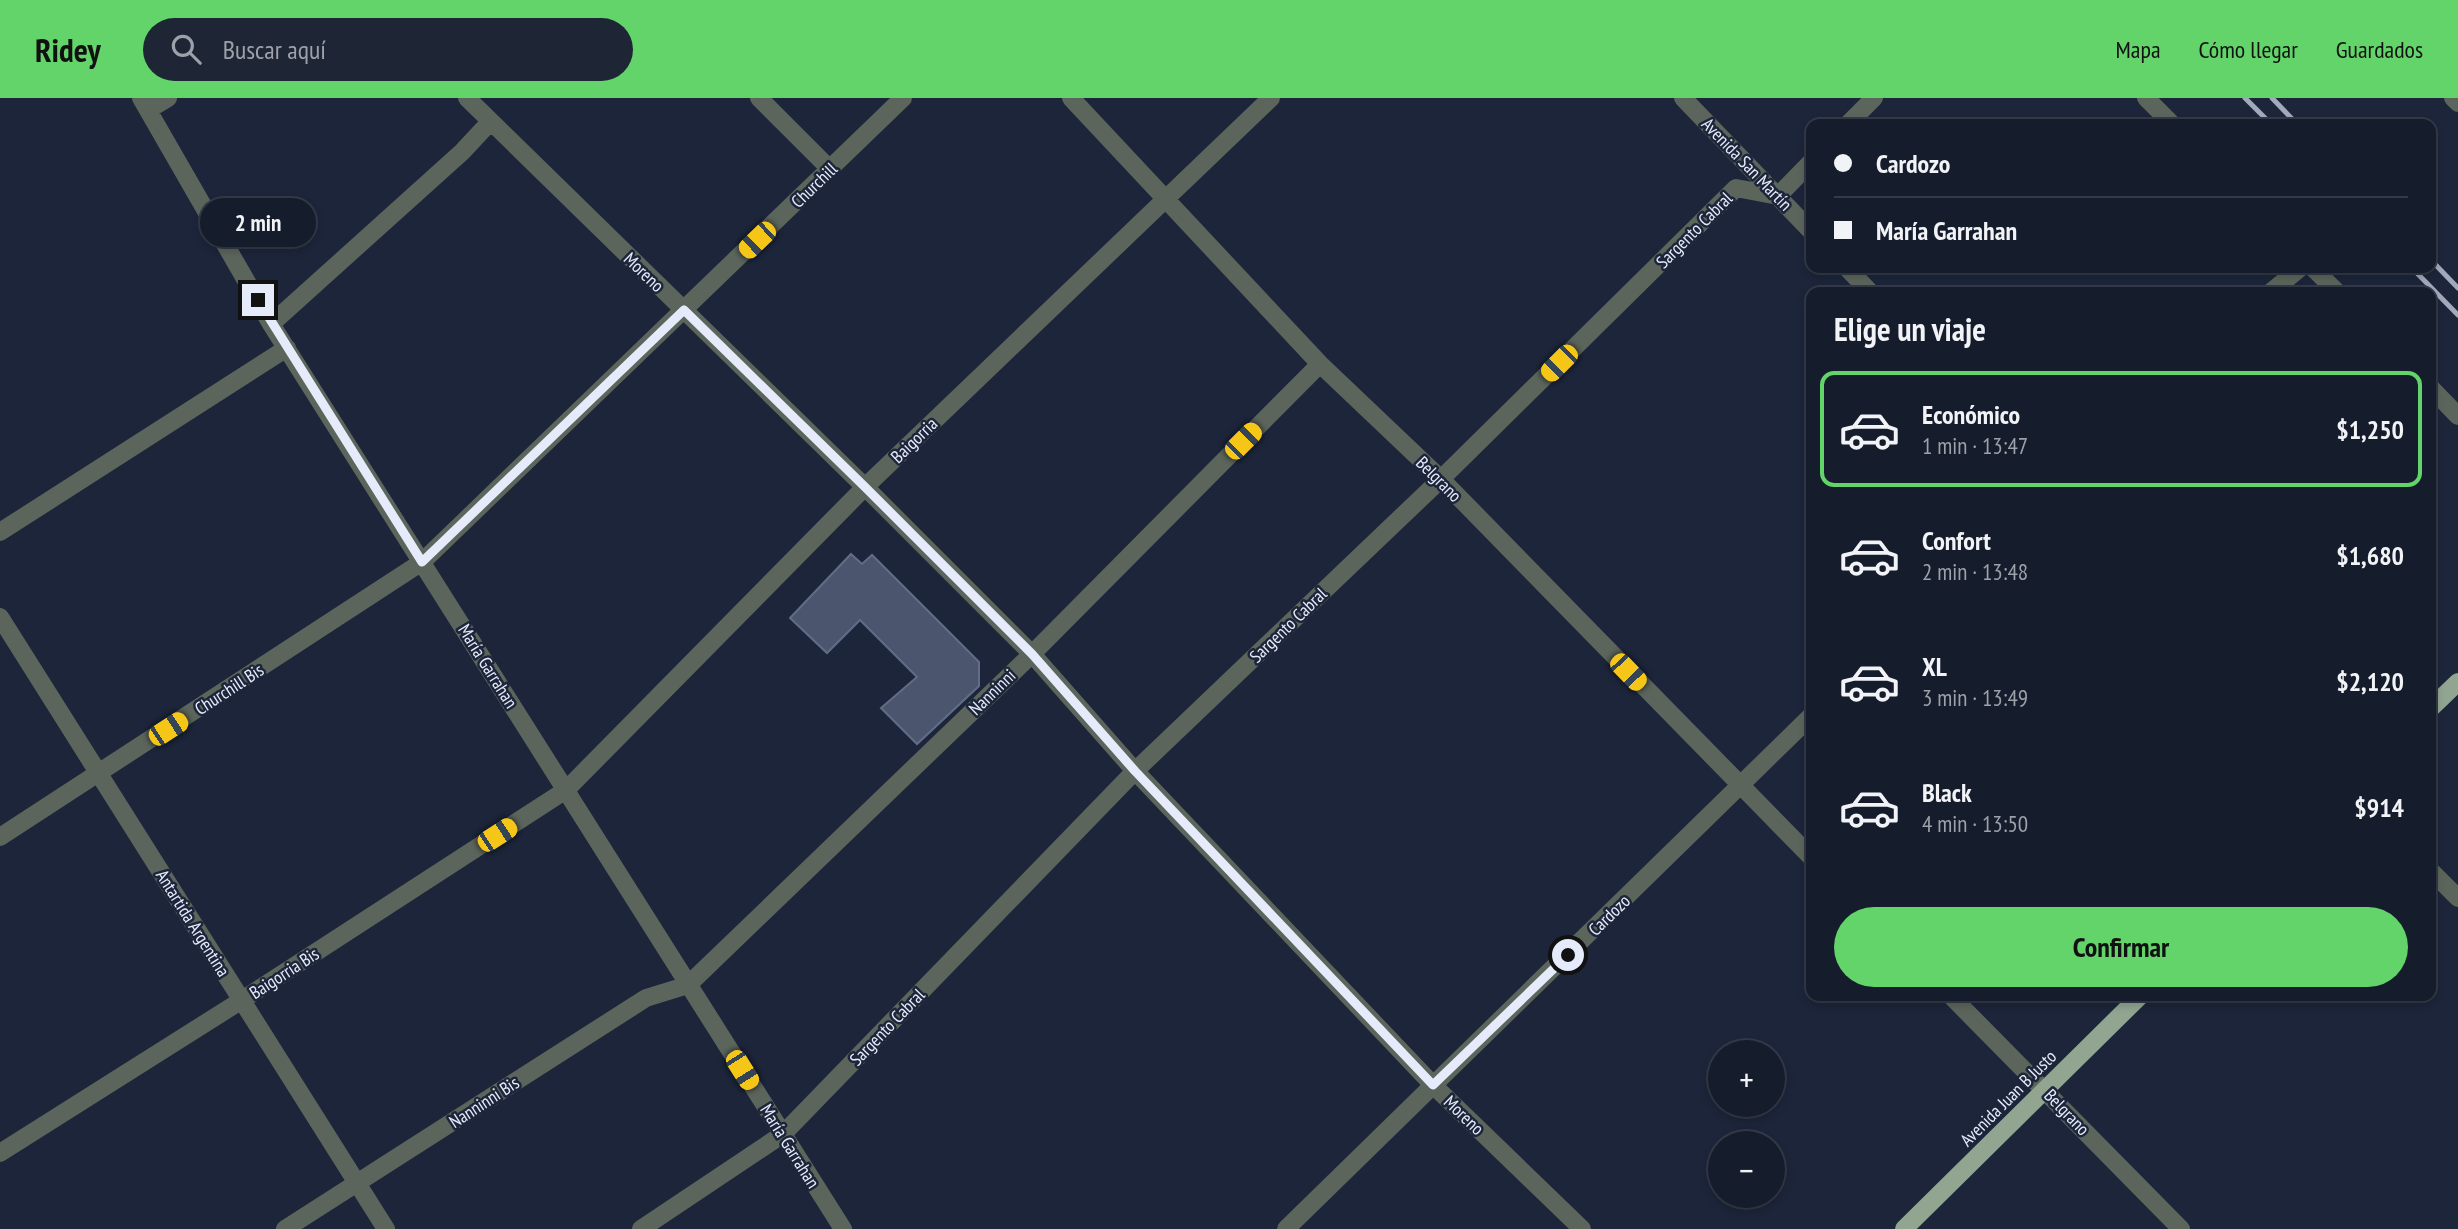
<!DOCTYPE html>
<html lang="es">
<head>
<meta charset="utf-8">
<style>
	body { margin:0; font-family:"PT Sans Narrow",sans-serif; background:#1e2534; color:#f1f3f6; height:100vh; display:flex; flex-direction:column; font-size:26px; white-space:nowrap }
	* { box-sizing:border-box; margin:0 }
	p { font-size:23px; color:#9da1a9 }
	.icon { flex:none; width:38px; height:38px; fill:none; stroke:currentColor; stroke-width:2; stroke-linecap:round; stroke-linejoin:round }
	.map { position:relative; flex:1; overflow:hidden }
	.details { position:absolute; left:1806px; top:189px; width:630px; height:714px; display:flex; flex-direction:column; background:#151c2c; border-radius:14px; box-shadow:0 4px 10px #0003,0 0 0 2px #343a48 }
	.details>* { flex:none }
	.guide { position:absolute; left:1806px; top:21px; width:630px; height:154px; border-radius:14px; box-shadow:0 4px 10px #0003,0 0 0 2px #343a48; display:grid; align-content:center; height:154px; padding:0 28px; background:#151c2c }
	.controls { position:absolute; left:1708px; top:942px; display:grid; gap:14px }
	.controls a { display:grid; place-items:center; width:77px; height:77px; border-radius:50%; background:#151c2c; box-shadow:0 4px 10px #0003,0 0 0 2px #343a48; font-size:35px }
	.end { position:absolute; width:32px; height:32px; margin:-16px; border:9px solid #e5ebfa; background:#111; box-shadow:0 0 0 4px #111 }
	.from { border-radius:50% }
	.bubble { position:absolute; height:49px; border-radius:24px; background:#151c2c; box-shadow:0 4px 10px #0003,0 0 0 2px #343a48; font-size:23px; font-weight:700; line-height:49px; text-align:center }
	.car { position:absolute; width:21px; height:42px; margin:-21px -10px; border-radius:9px; box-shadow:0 0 5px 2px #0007; background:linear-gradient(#f5c518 24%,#345 0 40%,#f5c518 0 76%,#345 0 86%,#f5c518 0) }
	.guide b { display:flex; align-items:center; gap:24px; height:66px; font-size:26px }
	.guide b+b { border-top:2px solid #343a48 }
	.guide i { width:18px; height:18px; background:#f1f3f6 }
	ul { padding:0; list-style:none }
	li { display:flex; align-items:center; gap:21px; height:116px; margin:0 14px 10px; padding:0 14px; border:4px solid transparent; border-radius:14px }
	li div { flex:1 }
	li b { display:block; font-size:26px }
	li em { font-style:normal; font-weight:700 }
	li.selected { border-color:#62d469 }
	li>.icon { width:63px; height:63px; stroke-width:1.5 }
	h2 { padding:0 28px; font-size:32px; line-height:84px }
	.action { display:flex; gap:14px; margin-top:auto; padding:14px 28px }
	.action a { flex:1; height:80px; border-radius:42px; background:#62d469; color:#111; font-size:28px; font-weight:700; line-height:80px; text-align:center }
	header { display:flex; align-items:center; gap:42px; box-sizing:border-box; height:98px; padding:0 35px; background:#62d469; color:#111 }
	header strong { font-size:33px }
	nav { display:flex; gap:38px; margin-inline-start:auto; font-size:24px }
	.search { width:490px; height:63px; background:#1e2534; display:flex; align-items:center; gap:18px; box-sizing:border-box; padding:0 24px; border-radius:38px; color:#9da1a9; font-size:26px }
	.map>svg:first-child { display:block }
	.building { fill:#4b566e; stroke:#616d86; stroke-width:2 }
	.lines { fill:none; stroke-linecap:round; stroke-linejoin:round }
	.minor { stroke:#5c655b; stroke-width:18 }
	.major { stroke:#91a591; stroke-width:18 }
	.rail { stroke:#a2a9ba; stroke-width:5 }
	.route { stroke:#e5ebfa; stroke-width:9 }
	.labels { text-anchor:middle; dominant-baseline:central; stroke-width:5; stroke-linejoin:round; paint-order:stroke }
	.street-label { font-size:18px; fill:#e5ebfa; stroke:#1c253a }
</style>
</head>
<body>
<header>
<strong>Ridey</strong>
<div class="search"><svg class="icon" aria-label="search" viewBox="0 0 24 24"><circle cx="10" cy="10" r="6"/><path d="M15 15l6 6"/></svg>Buscar aquí</div>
<nav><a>Mapa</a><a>Cómo llegar</a><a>Guardados</a></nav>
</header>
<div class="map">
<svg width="2458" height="1131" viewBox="0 0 2458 1131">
	<rect width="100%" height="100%" fill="#1c253a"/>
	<path class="building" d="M851 456 862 466 872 457 979 564V588L917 646 881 610 917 579 860 522 827 555 790 520Z"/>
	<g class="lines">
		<path class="minor" d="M141 0 271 226 843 1131
			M467 0 865 389 1032 556 1135 673 1433 987 1582 1131
			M759 0 830 71
			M1071 0 1320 266 1441 381 1811 759
			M1683 0 1811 133
			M2146 0 2172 26
			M2453 0 2458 5
			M148 12 168 0
			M1848 26 1874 0
			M1847 170 1870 194
			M2313 170 2337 194
			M2271 194 2300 170
			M271 226 462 54 490 24
			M2431 290 2458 318
			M0 434 287 250
			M0 519 386 1131
			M0 739 422 464 903 0
			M2431 773 2458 800
			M1951 898 2181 1131
			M0 1055 242 902 566 692 865 389 1271 0
			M285 1131 646 900 688 887 1032 556 1320 266
			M641 1131 783 1036 1135 673 1441 381 1736 90 1778 98 1811 64
			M1286 1131 1811 618"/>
		<path class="major" d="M2431 610 2458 584
			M1904 1131 2140 898"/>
		<path class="rail" d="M2245 0 2271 26
			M2272 0 2297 26
			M2431 162 2458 190
			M2412 170 2458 217"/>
	</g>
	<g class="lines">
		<path class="route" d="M258 202 422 464 684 212 865 389 1032 556 1135 673 1433 987 1568 857"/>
	</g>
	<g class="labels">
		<g class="street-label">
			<text transform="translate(1747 66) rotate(46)">Avenida San Martín</text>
			<text transform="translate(814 87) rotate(-44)">Churchill</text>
			<text transform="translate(1694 132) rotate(-45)">Sargento Cabral</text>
			<text transform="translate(644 174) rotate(44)">Moreno</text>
			<text transform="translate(914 342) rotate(-44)">Baigorria</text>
			<text transform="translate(1439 381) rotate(45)">Belgrano</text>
			<text transform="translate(1288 527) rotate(-44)">Sargento Cabral</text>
			<text transform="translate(488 568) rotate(58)">María Garrahan</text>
			<text transform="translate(229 591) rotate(-33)">Churchill Bis</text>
			<text transform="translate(992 594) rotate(-44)">Nanninni</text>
			<text transform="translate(1609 817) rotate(-44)">Cardozo</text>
			<text transform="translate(193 825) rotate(58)">Antartida Argentina</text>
			<text transform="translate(284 875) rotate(-33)">Baigorria Bis</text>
			<text transform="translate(887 929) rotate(-46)">Sargento Cabral</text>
			<text transform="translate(2008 1000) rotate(-45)">Avenida Juan B Justo</text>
			<text transform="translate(484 1004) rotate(-33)">Nanninni Bis</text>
			<text transform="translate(2067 1014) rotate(46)">Belgrano</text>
			<text transform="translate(1464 1017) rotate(44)">Moreno</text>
			<text transform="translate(790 1048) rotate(58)">María Garrahan</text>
		</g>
	</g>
</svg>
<div class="controls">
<a>+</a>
<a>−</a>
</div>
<i class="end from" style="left:1568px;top:857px"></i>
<i class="end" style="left:258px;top:202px"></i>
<div class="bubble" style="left:200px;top:100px;width:116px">2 min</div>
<i class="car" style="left:757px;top:142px;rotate:226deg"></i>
<i class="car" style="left:1559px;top:265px;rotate:225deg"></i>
<i class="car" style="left:1243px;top:343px;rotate:45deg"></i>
<i class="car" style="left:1628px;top:574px;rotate:136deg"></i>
<i class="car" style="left:168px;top:631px;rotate:57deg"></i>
<i class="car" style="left:497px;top:737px;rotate:57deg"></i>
<i class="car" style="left:742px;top:972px;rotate:148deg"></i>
<div class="guide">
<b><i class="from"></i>Cardozo</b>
<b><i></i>María Garrahan</b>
</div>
<section class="details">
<h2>Elige un viaje</h2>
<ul>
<li class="selected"><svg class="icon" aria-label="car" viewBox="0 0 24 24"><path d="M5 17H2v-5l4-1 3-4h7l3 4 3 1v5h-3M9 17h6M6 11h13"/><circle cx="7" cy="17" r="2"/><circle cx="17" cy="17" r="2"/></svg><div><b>Económico</b><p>1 min · 13:47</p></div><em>$1,250</em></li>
<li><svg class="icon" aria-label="car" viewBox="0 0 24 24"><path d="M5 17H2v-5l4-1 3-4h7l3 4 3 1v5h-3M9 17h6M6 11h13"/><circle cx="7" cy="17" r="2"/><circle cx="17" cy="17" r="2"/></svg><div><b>Confort</b><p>2 min · 13:48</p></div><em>$1,680</em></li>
<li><svg class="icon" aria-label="car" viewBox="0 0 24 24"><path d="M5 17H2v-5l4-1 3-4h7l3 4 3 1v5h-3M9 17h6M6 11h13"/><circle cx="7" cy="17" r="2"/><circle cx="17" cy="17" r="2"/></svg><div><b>XL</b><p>3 min · 13:49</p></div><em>$2,120</em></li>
<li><svg class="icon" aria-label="car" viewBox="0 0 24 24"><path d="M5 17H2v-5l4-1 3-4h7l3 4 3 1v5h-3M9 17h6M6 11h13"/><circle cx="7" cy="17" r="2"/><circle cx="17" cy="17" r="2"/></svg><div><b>Black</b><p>4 min · 13:50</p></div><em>$914</em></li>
</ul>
<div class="action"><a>Confirmar</a></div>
</section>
</div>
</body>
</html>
